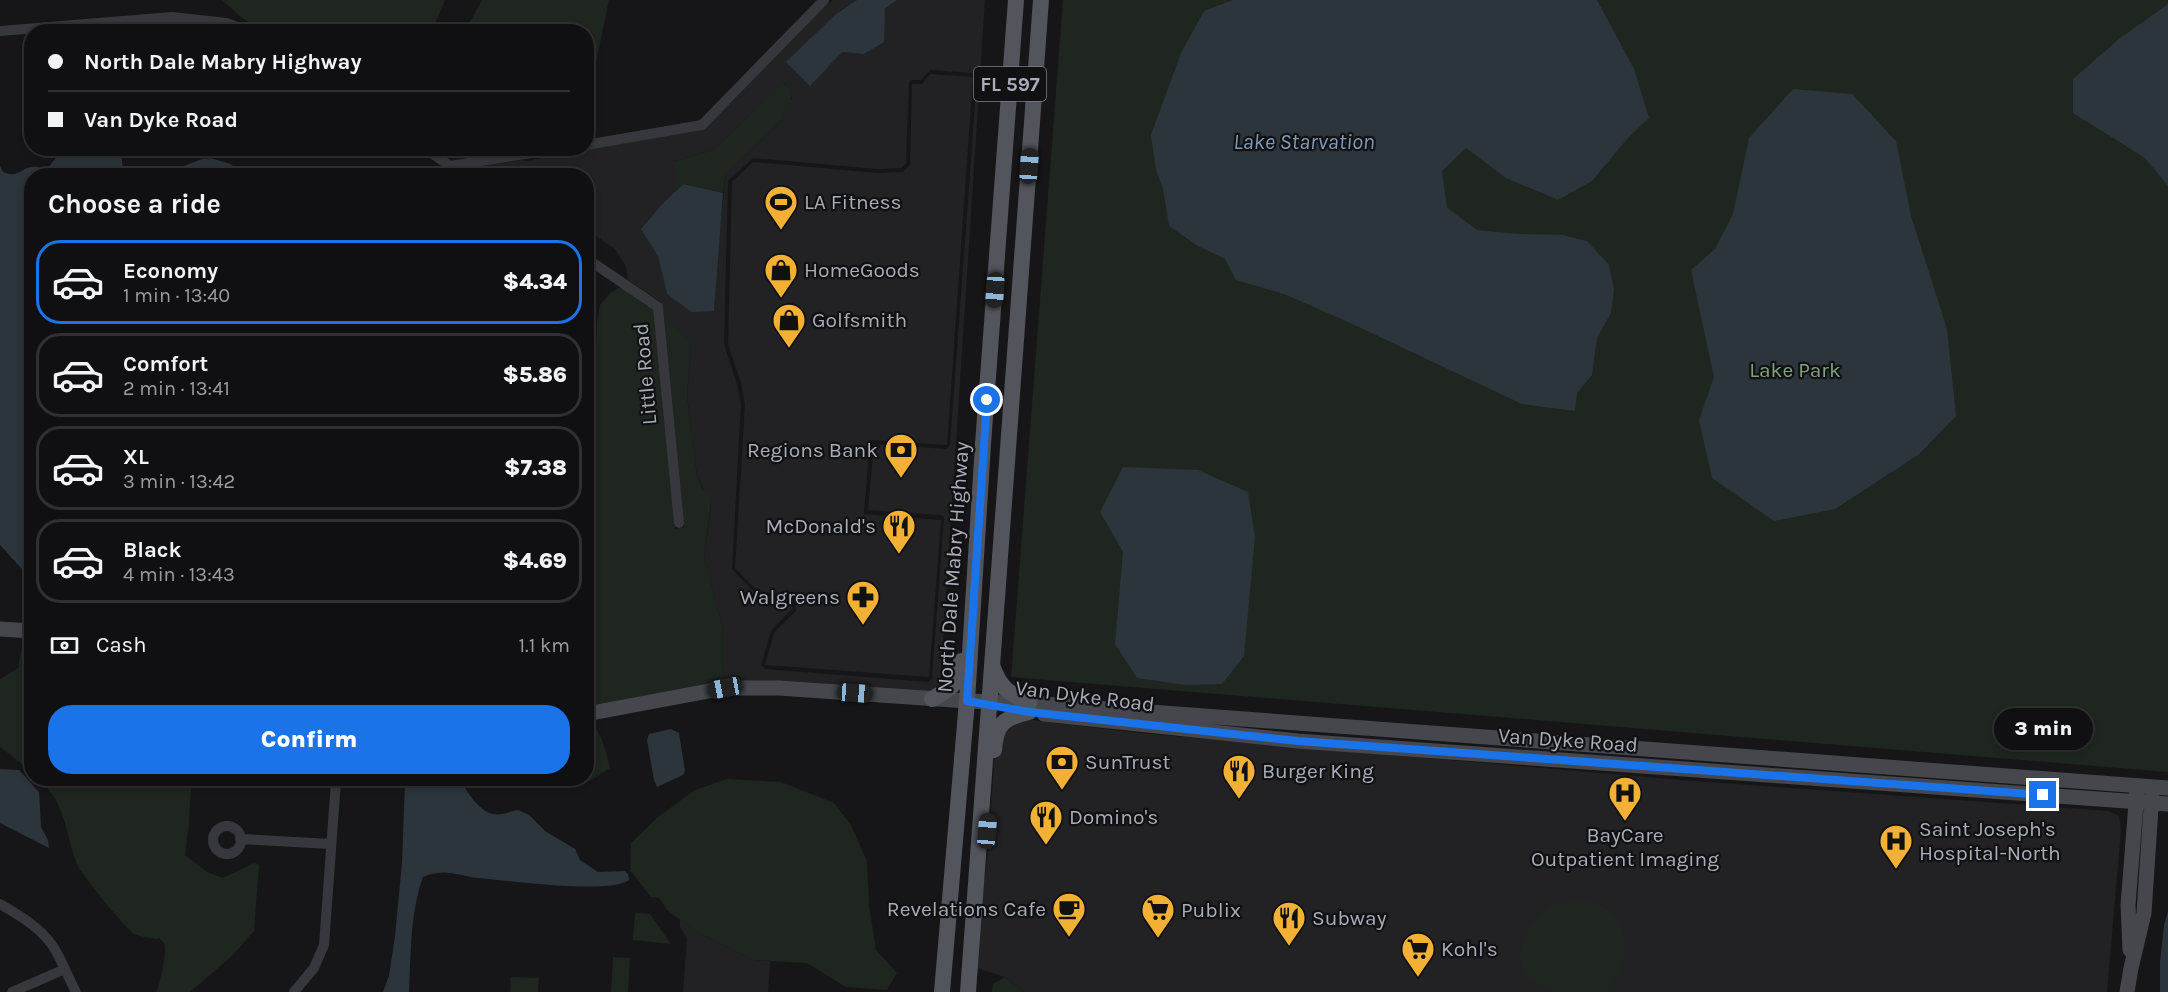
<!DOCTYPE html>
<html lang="en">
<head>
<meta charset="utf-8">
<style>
	body { margin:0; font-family:Karla,sans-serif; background:#19191b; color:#f1f3f6; height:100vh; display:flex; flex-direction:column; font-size:22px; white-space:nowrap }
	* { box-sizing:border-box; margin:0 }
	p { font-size:20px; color:#9c9d9f }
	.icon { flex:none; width:33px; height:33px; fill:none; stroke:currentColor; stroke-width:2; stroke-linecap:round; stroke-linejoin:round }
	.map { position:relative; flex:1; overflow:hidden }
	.drawer { position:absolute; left:24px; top:168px; width:570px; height:618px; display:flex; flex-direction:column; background:#101012; border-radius:24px; box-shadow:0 3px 9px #0003,0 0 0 2px #303032 }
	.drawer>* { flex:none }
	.banner { position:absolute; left:24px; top:24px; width:570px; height:132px; border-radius:24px; box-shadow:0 3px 9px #0003,0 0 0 2px #303032; display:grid; align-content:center; height:132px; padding:0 24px; background:#101012 }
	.end { position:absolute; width:27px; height:27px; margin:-14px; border:8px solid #1a73e8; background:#fff; box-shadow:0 0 0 3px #fff }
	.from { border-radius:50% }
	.bubble { position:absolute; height:42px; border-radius:21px; background:#101012; box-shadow:0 3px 9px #0003,0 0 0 2px #303032; font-size:20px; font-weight:800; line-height:42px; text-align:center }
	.car { position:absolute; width:18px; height:36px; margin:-18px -9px; border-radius:8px; box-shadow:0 0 4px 2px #0007; background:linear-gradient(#222 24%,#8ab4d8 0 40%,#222 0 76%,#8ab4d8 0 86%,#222 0) }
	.banner b { display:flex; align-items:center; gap:21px; height:57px; font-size:22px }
	.banner b+b { border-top:2px solid #303032 }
	.banner i { width:15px; height:15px; background:#f1f3f6 }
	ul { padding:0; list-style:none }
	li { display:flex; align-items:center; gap:18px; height:84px; margin:0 12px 9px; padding:0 12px; border:3px solid #303032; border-radius:24px }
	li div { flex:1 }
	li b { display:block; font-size:22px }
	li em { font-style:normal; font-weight:800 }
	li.selected { border-color:#1a73e8 }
	li>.icon { width:54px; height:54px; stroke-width:1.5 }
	h2 { padding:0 24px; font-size:27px; line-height:72px }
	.pay { display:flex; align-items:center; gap:15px; height:66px; padding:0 24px; font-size:22px }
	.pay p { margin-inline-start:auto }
	.button { display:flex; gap:12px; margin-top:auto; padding:12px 24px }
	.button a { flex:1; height:69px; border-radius:24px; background:#1a73e8; color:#fff; font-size:24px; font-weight:800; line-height:69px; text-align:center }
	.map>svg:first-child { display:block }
	.built { fill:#222225; fill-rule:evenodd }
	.green { fill:#1e261f }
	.water { fill:#2c353c }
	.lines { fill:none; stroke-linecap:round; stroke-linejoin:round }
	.street { stroke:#37383d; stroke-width:10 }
	.secondary { stroke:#45474d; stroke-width:15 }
	.primary { stroke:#53555c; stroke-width:16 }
	.route { stroke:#1a73e8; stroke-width:8 }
	.labels { text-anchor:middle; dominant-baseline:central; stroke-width:4.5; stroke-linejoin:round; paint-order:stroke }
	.shield { fill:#111113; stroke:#7b7e86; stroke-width:1.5 }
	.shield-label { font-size:20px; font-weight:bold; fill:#a8adb8 }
	.poi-label { font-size:21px; fill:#a8adb8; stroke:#111113; text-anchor:start }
	.park-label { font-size:21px; fill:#7fa381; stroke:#111113 }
	.street-label { font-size:21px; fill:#a8adb8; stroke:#111113 }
	.water-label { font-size:22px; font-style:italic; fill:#7f9bb3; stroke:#111113 }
</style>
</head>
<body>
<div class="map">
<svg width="2168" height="992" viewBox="0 0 2168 992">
	<rect width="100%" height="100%" fill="#161618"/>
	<path class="built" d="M833 0H857L836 14 842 52 864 54 885 7 897 0H985L940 688 931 693 723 683 722 625 704 558 711 506 697 476 687 396 691 343 664 316 661 302 628 280 626 266 615 249 587 230 586 176 477 175 471 168 521 160 527 161 555 155 702 130 730 104 821 9ZM930 70 973 73 977 77 950 445 946 449 874 444 868 510 941 515 944 517 932 679 928 682 765 669 761 665 771 631 792 609V599L757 595 732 569 741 404 737 384 724 344 728 181 753 158 877 169 901 168 906 163 909 82 911 80H921ZM784 83 792 98 783 110V119L726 174 717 254 714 311 667 294 658 256 665 201 675 192V161L713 150Z
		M930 74 973 77 947 445 870 440 864 514 941 520 929 677 765 665 774 633 796 611V595L758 592 735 568 745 404 741 383 728 344 732 182 753 162 877 173 903 172 910 165 912 84H922Z
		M1023 719 1139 733 1681 780 2109 811 2119 816 2121 831 2107 992H1024L1005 977 973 967 988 852 995 747 1003 729Z
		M680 919 696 931 753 960 770 961 768 992H683L687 938 680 927Z"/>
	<path class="green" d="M222 0H445L432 31 264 32 241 17Z
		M482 0H609L594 72 587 95 586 32 465 31Z
		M1063 0H2168V772L1011 677Z
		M783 83 792 92C792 103 784 107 783 119L726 174 723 193 685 184 675 192V161L713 150Z
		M621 287 654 310 675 529 684 527 664 316 691 343 687 396 697 476 703 490 712 494 704 558 722 625 723 683 587 709 586 468 594 426 597 323 600 305 610 293Z
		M23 640 31 641V771L0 747V679L18 668Z
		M586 719C600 726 607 754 610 768L588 782 575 779 586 778Z
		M39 779H166L191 787 189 823 185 855 207 872 223 878 254 863 259 865 254 931 232 956 190 992H156C160 985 166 954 165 946 164 942 162 941 159 938L156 939C149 937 140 937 134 934 128 931 81 874 78 866 64 833 68 806 39 779Z
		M727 779 781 782 834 803 851 825 867 861 869 905 876 950 897 973 887 990 846 987 807 963 753 960 696 931 667 910 659 898 651 897 630 870 631 843 658 817 695 790Z
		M1582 900C1586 901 1592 901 1596 903 1614 909 1629 934 1625 953 1623 967 1615 980 1608 992H1554L1527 979 1519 959 1524 934 1549 905Z
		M635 913 650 914 671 944 633 940Z
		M613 957 630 958 628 992H611Z
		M511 977 539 978 538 992H510Z
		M1005 977 1024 992H992L993 984Z"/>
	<path class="water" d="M857 0H897L885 8 884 42 864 54 842 52 810 86 786 62 836 14Z
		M1233 0H1597L1634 69 1649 118 1628 138 1592 181 1558 200 1506 178 1466 148 1442 171 1447 208 1477 230 1519 234 1563 235 1587 241 1609 265 1614 290 1611 313 1597 338 1592 375 1577 393 1575 411 1522 404 1346 321 1284 294 1236 280 1225 259 1198 246 1169 226 1163 189 1156 170 1151 135 1181 53 1204 11Z
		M2168 4V186L2145 158 2073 113V79L2119 39Z
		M1793 89 1852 94 1896 141 1911 216 1947 329 1956 416 1918 455 1835 509 1774 521 1712 478 1699 420 1714 377 1691 270 1715 249 1733 214 1749 138Z
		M64 148 122 149V164L127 175 32 176 31 579 0 545V166L3 172C19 179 20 168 32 167 37 166 42 169 47 169Z
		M210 158 231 164 242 175H160L202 159Z
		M684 184 723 193 714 311 692 312 667 294 658 256 641 229 665 201Z
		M1123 467 1198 470 1248 492 1255 537 1244 656 1222 684 1186 685 1137 678 1115 644 1123 552 1100 512Z
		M671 729 679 733 685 771 683 775 657 787 654 780 647 740 649 734Z
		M0 769 19 770 39 792 41 827 48 840 49 848 0 823Z
		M424 779H460C466 791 479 811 493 814 501 816 511 811 518 810L529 815 545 831 575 849 580 860 598 872 625 871 628 874 629 880C608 895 506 880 477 878 455 875 445 868 423 877 410 913 411 954 409 992H383L389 976 395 936 402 863 405 783Z
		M2168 911V992H2160V962L2164 925Z"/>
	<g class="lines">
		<path class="street" d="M0 31 172 17 226 23 252 32
			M586 145 702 125 824 0
			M424 148 450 166 562 148
			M450 166 464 176
			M586 258 658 307 679 523
			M213 840a14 14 0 1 1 28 0a14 14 0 1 1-28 0Z
			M240 839 331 844
			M0 904C22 917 45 930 57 953 64 966 69 979 76 992
			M12 992 65 969
			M294 992 314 968 324 945 336 781"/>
		<path class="secondary" d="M0 629 32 631
			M586 714 725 688H779L967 701 1029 703 2168 788
			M1044 714 1298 741 2168 804
			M2130 950 2128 905 2137 791
			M2127 992 2131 968 2144 913 2152 793"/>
		<path class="primary" d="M992 665C1000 688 1007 692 1029 703
			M932 699C951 688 959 685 961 661
			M994 750C996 723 1004 718 1029 712
			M942 992 967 701 983 444 1016 0
			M968 992 1041 0"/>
	</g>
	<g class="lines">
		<path class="route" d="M987 400 967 701 1029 712 1298 741 2043 795"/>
	</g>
	<defs>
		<g id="stadium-pin" transform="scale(1.725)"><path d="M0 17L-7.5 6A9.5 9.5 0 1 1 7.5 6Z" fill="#f2b134" stroke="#111113"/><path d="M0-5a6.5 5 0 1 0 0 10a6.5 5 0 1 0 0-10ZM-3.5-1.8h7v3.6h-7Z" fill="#111"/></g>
		<g id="shop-pin" transform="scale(1.725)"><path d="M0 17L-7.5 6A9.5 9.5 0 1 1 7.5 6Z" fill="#f2b134" stroke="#111113"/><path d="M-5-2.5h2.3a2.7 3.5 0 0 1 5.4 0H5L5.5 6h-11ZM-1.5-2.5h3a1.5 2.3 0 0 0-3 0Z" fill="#111"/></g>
		<g id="bank-pin" transform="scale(1.725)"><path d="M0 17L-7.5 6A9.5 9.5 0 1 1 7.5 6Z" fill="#f2b134" stroke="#111113"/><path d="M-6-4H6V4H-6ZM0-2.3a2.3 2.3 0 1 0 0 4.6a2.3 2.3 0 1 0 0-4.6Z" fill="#111"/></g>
		<g id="restaurant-pin" transform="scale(1.725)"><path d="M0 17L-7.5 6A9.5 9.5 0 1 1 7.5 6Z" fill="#f2b134" stroke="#111113"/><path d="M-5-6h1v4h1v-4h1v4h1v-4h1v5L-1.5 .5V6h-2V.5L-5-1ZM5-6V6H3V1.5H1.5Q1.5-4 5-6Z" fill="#111"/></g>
		<g id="pharmacy-pin" transform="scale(1.725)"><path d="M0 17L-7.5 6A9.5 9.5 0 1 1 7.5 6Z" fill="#f2b134" stroke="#111113"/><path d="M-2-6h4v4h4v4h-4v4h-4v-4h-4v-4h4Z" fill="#111"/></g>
		<g id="hospital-pin" transform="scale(1.725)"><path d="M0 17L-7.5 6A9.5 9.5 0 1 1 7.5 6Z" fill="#f2b134" stroke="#111113"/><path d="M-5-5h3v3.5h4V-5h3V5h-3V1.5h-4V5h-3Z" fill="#111"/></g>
		<g id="cafe-pin" transform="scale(1.725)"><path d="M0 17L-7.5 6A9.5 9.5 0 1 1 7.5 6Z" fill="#f2b134" stroke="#111113"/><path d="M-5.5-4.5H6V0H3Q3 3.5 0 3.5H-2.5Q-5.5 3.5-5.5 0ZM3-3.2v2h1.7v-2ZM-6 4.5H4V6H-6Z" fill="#111"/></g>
		<g id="supermarket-pin" transform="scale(1.725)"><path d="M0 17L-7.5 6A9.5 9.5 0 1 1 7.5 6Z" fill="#f2b134" stroke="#111113"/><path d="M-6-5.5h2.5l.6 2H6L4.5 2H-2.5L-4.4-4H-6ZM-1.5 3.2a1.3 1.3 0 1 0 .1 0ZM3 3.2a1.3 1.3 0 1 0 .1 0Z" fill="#111"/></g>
	</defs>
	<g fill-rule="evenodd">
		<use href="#stadium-pin" x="781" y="202"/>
		<use href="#shop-pin" x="781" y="270"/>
		<use href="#shop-pin" x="789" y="320"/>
		<use href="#bank-pin" x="901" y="450"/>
		<use href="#restaurant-pin" x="899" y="526"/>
		<use href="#pharmacy-pin" x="863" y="597"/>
		<use href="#bank-pin" x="1062" y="762"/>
		<use href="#restaurant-pin" x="1239" y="771"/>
		<use href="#hospital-pin" x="1625" y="793"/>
		<use href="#restaurant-pin" x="1046" y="817"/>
		<use href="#hospital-pin" x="1896" y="841"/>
		<use href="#cafe-pin" x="1069" y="909"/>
		<use href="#supermarket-pin" x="1158" y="910"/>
		<use href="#restaurant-pin" x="1289" y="918"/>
		<use href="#supermarket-pin" x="1418" y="949"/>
	</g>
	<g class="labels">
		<rect class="shield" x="974" y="67" width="72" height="34" rx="4.5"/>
		<g class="shield-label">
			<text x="1010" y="84">FL 597</text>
		</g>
		<g class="poi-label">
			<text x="804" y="202">LA Fitness</text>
			<text x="804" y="270">HomeGoods</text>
			<text x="812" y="320">Golfsmith</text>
			<text x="878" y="450" text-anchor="end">Regions Bank</text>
			<text x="876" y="526" text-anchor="end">McDonald's</text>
			<text x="840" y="597" text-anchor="end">Walgreens</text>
			<text x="1085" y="762">SunTrust</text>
			<text x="1262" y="771">Burger King</text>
			<text x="1069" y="817">Domino's</text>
			<text x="1919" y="829">Saint Joseph's<tspan x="1919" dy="24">Hospital-North</tspan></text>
			<text x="1625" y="835" text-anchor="middle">BayCare<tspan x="1625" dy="24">Outpatient Imaging</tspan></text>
			<text x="1046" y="909" text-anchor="end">Revelations Cafe</text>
			<text x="1181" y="910">Publix</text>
			<text x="1312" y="918">Subway</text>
			<text x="1441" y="949">Kohl's</text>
		</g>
		<g class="park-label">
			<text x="1795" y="370">Lake Park</text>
		</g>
		<g class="street-label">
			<text transform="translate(645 374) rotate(-95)">Little Road</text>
			<text transform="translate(953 567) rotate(-86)">North Dale Mabry Highway</text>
			<text transform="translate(1085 696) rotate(7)">Van Dyke Road</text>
			<text transform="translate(1568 740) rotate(4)">Van Dyke Road</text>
		</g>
		<g class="water-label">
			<text x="1304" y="142">Lake Starvation</text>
		</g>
	</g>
</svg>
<i class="end from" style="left:987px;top:400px"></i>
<i class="end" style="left:2043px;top:795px"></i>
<div class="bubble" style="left:1994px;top:708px;width:99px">3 min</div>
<i class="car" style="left:1029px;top:166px;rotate:4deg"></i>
<i class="car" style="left:995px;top:290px;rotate:184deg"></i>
<i class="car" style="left:725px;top:688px;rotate:259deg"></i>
<i class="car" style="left:855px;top:693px;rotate:94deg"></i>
<i class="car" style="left:987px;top:831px;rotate:5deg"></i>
<div class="banner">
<b><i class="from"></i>North Dale Mabry Highway</b>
<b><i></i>Van Dyke Road</b>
</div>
<section class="drawer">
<h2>Choose a ride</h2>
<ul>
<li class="selected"><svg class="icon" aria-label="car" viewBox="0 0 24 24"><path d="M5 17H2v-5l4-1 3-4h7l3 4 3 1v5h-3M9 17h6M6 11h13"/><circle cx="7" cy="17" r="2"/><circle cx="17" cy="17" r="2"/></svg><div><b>Economy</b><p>1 min · 13:40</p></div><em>$4.34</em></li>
<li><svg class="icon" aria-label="car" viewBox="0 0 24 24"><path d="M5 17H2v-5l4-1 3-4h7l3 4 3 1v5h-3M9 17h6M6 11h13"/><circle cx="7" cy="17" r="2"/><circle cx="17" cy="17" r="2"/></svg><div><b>Comfort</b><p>2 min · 13:41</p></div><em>$5.86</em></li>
<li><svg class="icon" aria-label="car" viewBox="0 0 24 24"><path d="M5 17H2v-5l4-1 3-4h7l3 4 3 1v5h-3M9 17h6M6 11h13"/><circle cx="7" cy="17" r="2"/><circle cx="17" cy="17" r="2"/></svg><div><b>XL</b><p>3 min · 13:42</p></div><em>$7.38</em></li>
<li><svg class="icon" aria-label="car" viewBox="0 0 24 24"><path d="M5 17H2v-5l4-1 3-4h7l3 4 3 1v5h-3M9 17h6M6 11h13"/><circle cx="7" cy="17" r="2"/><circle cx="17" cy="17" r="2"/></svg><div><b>Black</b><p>4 min · 13:43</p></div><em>$4.69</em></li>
</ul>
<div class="pay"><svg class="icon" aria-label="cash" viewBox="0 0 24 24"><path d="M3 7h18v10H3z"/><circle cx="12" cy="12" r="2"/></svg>Cash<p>1.1 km</p></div>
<div class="button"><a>Confirm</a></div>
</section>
</div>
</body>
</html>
